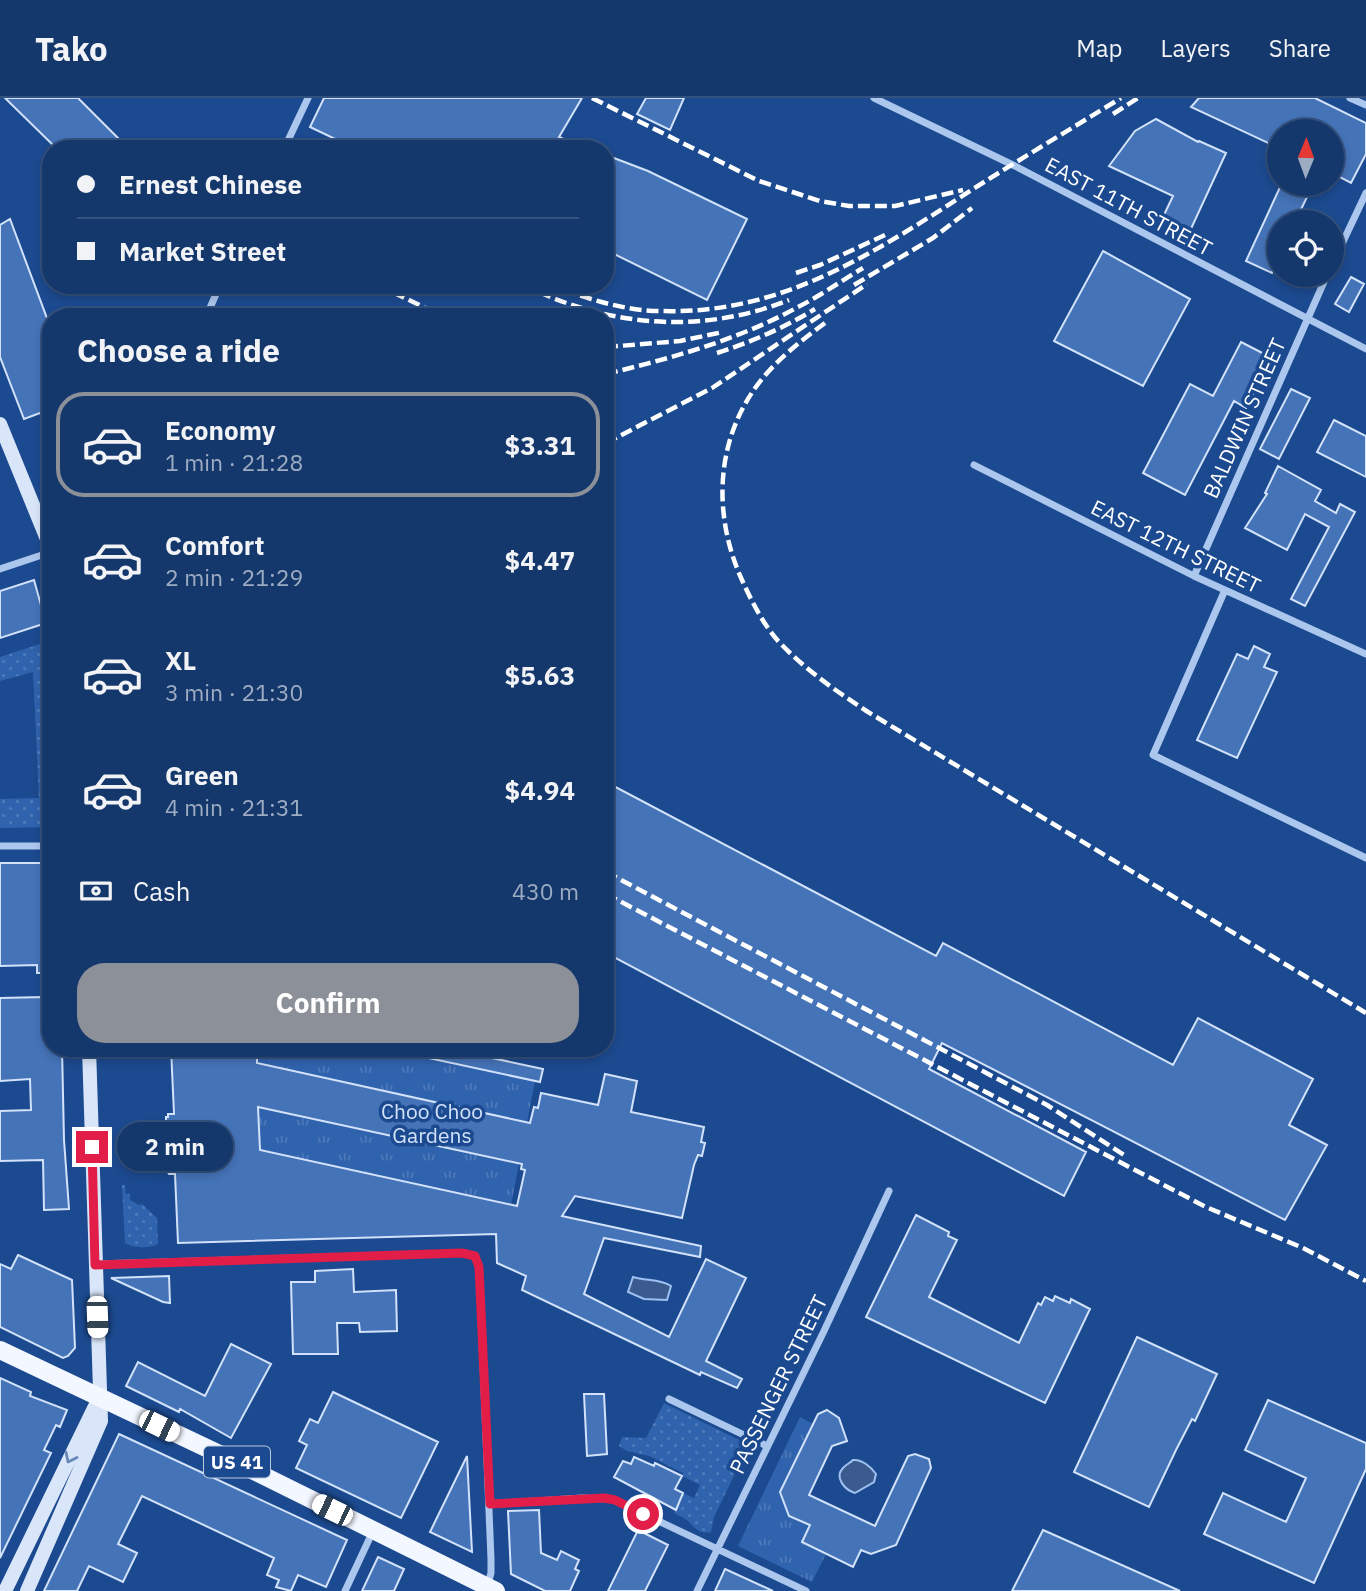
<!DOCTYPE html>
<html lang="en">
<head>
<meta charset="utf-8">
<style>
	body { margin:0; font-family:"IBM Plex Sans",sans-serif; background:#1e3f72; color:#f1f3f6; height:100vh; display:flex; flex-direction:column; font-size:26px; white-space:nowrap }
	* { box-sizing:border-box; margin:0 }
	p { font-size:23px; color:#9dacc2 }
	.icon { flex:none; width:38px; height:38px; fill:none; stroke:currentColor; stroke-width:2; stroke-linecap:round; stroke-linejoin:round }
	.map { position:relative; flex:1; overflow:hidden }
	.drawer { position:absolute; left:42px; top:210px; width:572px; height:749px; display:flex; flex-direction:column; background:#15386c; border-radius:28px; box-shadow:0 4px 10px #0003,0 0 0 2px #34527f }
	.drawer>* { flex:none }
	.top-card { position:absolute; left:42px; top:42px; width:572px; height:154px; border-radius:28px; box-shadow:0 4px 10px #0003,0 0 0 2px #34527f; display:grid; align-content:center; height:154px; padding:0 35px; background:#15386c }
	.needle { width:46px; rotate:1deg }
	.buttons { position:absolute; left:1267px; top:21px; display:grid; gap:14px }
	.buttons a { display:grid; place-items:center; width:77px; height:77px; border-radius:50%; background:#15386c; box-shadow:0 4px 10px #0003,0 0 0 2px #34527f; font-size:35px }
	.end { position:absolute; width:32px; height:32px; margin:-16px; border:9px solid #e11d48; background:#fff; box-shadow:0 0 0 4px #fff }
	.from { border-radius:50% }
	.bubble { position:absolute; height:49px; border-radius:24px; background:#15386c; box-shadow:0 4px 10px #0003,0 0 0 2px #34527f; font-size:23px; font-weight:700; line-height:49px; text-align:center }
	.car { position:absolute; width:21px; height:42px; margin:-21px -10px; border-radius:9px; box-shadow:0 0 5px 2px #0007; background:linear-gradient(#fff 24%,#345 0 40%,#fff 0 76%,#345 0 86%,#fff 0) }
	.top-card b { display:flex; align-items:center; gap:24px; height:66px; font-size:26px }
	.top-card b+b { border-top:2px solid #34527f }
	.top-card i { width:18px; height:18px; background:#f1f3f6 }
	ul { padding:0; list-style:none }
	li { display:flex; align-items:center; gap:21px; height:105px; margin:0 14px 10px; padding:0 21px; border:4px solid transparent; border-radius:28px }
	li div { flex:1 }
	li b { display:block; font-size:26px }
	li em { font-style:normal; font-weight:700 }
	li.current { border-color:#8c9099 }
	li>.icon { width:63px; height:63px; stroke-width:1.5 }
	h2 { padding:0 35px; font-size:32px; line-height:84px }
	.pay { display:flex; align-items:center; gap:18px; height:77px; padding:0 35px; font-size:26px }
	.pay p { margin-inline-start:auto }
	.action { display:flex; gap:14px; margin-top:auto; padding:14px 35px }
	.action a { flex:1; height:80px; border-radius:28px; background:#8c9099; color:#fff; font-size:28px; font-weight:700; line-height:80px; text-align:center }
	header { display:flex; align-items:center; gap:42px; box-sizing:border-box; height:98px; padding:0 35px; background:#15386c; border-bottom:2px solid #34527f }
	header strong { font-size:33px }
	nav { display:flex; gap:38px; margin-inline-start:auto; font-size:24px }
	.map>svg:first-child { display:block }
	.grass { fill:url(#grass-dots) }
	.park { fill:url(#park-tufts) }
	.water { fill:#3b5b8f; stroke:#9fc1f0; stroke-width:2 }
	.building { fill:#4573b8; stroke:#d2e2fa; stroke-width:2; fill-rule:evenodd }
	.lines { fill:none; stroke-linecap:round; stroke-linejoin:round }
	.minor { stroke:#acc7ee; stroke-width:7 }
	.secondary { stroke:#d9e6fa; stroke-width:14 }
	.primary { stroke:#f3f7ff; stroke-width:18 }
	.rail { stroke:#fff; stroke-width:4.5; stroke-dasharray:12 5; stroke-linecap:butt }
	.oneway { stroke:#6888ba }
	.route { stroke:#e11d48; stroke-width:9 }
	.labels { text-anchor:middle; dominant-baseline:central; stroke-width:7; stroke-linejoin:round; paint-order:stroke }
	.shield { fill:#1c4a90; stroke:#bbc9de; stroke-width:2 }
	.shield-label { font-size:19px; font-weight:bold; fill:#fff }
	.street-label { font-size:21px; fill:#fff; stroke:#1c4a90 }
	.park-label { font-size:21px; fill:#d2e2fa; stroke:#1c4a90 }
</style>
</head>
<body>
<header>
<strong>Tako</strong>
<nav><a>Map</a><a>Layers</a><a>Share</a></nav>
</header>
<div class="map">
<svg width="1366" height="1493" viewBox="0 0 1366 1493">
	<defs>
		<pattern id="grass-dots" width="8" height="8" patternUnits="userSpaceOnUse" patternTransform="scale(1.75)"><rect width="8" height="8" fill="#3063ae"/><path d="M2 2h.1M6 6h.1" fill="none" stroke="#4f7aba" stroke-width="1.8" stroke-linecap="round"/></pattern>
		<pattern id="park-tufts" width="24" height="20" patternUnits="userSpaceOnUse" patternTransform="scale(1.75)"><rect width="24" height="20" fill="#3063ae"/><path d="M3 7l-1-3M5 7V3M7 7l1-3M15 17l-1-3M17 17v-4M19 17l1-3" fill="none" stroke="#4f7aba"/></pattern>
	</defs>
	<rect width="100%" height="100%" fill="#1c4a90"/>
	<path class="grass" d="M43 545 51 729 0 730V701L39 700 33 574 0 583V559Z
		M122 1087H125L126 1096H130V1102L139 1107 142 1106 157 1120 158 1146C150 1151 133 1150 125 1145Z
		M664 1305 749 1347 714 1419 711 1434C700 1436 697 1432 690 1425 686 1420 679 1418 674 1415L683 1395 694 1400 700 1387 682 1378 683 1375 649 1358 627 1353 619 1348 622 1339 646 1340Z"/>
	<path class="park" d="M257 950H381L535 983 511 1107 260 1052Z
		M800 1319 813 1326 780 1394 789 1418 810 1427 826 1456 812 1484 738 1448Z"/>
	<path class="water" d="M633 1179C646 1183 660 1181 671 1188L667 1202 644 1201 628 1194Z
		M853 1362C862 1361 871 1369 876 1376L874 1384 855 1395C845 1392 833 1379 844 1369 847 1366 850 1365 853 1362Z"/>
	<path class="building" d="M5 0H78L129 51H57Z
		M324 0H582L559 39 586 51H356L310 29Z
		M646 0H684L670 32 637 16Z
		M1199 0H1315L1366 25V56L1351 85 1332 75V33H1279V50L1191 9Z
		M1156 21 1198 44 1199 43 1226 55 1190 133 1162 121 1173 98 1109 68 1135 33Z
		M606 57 648 73 747 121 707 202 606 152Z
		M1281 87 1307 99 1295 124H1279V159L1272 175 1246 163Z
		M10 121 51 231V311L24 321 0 259V127Z
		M1103 153 1190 201 1143 288 1054 243Z
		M1351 179 1364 186 1349 214 1335 206Z
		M1241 244 1272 260 1246 310 1234 303 1185 397 1143 375 1190 286 1213 298Z
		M1291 291 1310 300 1279 361 1260 351Z
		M1334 322 1366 338V379L1317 354Z
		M1278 368 1321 392 1315 403 1336 415 1340 406 1355 414 1305 508 1291 501 1329 429 1305 416 1287 452 1245 430 1267 396 1265 395Z
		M34 482 46 525 0 540V493Z
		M1254 548 1270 556 1264 569 1277 574 1237 660 1197 642 1237 556 1248 561Z
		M606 684 936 858 943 845 1173 967 1198 920 1313 981 1289 1027 1327 1047 1285 1122 942 945 929 971 1086 1054 1064 1098 606 855Z
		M0 765H51V875H37V867L0 868Z
		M44 899 51 906V950H62L64 1042 69 1111 44 1112 43 1062 0 1063V1013L31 1012 30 981 0 983V900Z
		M171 950H257V965L530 1025 534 1009 538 1010 541 995 598 1007 605 976 637 983 631 1014 704 1029 701 1044 705 1045 702 1058 698 1057 694 1067 682 1120 575 1098 562 1118 701 1148 700 1159 604 1140 584 1196 669 1239 706 1161 746 1180 706 1263 742 1281 737 1290 701 1274 700 1277 522 1192 526 1178 497 1165 496 1136 178 1145 175 1076H169L168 1074 167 1058 152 1059 151 1035H166V1019H168V1016H174ZM258 1009 522 1066 521 1071 525 1072 517 1108 260 1052Z
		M405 950H446L543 971 540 984 405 955Z
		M916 1117 949 1134 948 1138 957 1142 929 1199 1019 1245 1038 1205 1041 1207 1045 1199 1053 1203 1055 1198 1070 1205 1071 1201 1090 1211 1045 1305 866 1219Z
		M18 1157 72 1182 75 1250 68 1258 63 1260 0 1229V1166L11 1171Z
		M353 1171 354 1194 396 1192 397 1233 360 1234 359 1225H337L338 1256H293L291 1184H315V1173Z
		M169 1178 170 1205 163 1204 111 1180Z
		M1137 1239 1217 1276 1195 1323 1192 1321 1176 1352 1149 1409 1074 1374Z
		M231 1246 271 1266 231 1340 180 1311 179 1314 126 1288 138 1264 205 1298Z
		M0 1280 31 1294 30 1298 67 1312 60 1329 56 1327 44 1352 51 1355 0 1460Z
		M333 1294 438 1344 401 1420 296 1370 307 1347 299 1343 310 1321 318 1325Z
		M584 1296H604L607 1356 587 1358Z
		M1268 1302 1366 1345V1371L1314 1485 1204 1436 1223 1395 1286 1424 1306 1380 1245 1352Z
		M827 1312 839 1320 847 1343 832 1348 809 1397 875 1428 908 1358 915 1356 929 1361 931 1370 896 1447 871 1456 861 1452 853 1469 802 1444 810 1427 789 1418 780 1394 818 1316Z
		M119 1336 347 1442 326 1489 298 1477 291 1493 276 1489 279 1482 267 1477 274 1460 142 1398 118 1446 137 1455 123 1484 89 1468 77 1493H44Z
		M467 1358 472 1454 430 1434Z
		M634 1359 654 1368 655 1365 682 1378 675 1391 683 1395 676 1412 614 1379 623 1363 631 1366Z
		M539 1412 541 1455 557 1462 561 1453 579 1462 575 1471 579 1473 570 1493H545L511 1476 508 1413Z
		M638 1432 668 1447 645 1493H608Z
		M1043 1432 1180 1493H1012Z
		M378 1459 404 1471 394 1493H362Z
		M725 1471 773 1493H715Z"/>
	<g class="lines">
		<path class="minor" d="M874 0 1015 68 1366 251
			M1350 0 1366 7
			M284 51 308 0
			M1332 167 1366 95
			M206 219 220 187
			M974 367 1194 478 1366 556
			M0 471 51 454
			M1194 478 1327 177
			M1225 492 1153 657 1366 760
			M0 748H51
			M96 1166 462 1155 475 1158 479 1169 491 1461V1475L487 1489
			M669 1301 767 1348
			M490 1406 582 1400 612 1401 806 1493
			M345 1493 373 1433
			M697 1493 824 1233 889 1093"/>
		<path class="secondary" d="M0 326 51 451
			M5 1493 99 1300
			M27 1493 101 1323 89 950"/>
		<path class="primary" d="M0 1252 236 1364 496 1493"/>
		<path class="rail" d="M592 0 759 83 820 103 849 108H895L963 92
			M1113 16 1138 0
			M796 175 820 167 885 137
			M378 187 444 219
			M524 187C608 229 701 237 789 202
			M548 187C584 199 622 213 661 213 786 217 881 150 981 86 1027 57 1074 29 1121 0
			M854 187 933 140 972 110
			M825 225C802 242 780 259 762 281 715 339 712 416 742 482 752 504 764 528 780 545 807 573 836 593 868 614L1366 915
			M606 249 680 243 723 234
			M717 255C751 244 784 230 815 211
			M606 276C672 260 738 242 798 209 820 198 841 183 863 170
			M606 345 712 290 867 186
			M606 774 1047 1007 1127 1059
			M606 796 1206 1109 1303 1150 1366 1183"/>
	</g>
	<defs><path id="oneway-chevron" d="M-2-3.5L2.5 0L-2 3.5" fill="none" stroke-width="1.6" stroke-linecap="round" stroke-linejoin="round" transform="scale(1.75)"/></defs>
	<use class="oneway" href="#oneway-chevron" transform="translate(70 1360) rotate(116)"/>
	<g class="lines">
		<path class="route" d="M92 1049 95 1167 462 1155 475 1158 479 1169 490 1406 604 1400 615 1402 643 1416"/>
	</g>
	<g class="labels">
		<rect class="shield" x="204" y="1348.5" width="66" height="31" rx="5"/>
		<g class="shield-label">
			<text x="237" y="1364">US 41</text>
		</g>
		<g class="street-label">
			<text transform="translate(1129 108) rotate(28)">EAST 11TH STREET</text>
			<text transform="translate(1244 320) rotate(-66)">BALDWIN STREET</text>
			<text transform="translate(1176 448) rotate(26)">EAST 12TH STREET</text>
			<text transform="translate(778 1286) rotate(-64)">PASSENGER STREET</text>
		</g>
		<g class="park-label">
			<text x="432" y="1013">Choo Choo<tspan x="432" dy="24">Gardens</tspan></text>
		</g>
	</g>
</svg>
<div class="buttons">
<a><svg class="needle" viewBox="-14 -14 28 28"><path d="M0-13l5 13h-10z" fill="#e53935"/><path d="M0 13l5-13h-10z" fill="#9dacc2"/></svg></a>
<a><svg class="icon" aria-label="locate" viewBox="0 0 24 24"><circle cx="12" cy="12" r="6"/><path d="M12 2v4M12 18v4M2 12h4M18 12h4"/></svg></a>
</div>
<i class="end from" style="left:643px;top:1416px"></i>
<i class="end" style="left:92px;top:1049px"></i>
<div class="bubble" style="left:117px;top:1024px;width:116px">2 min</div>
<i class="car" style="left:97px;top:1219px;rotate:178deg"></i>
<i class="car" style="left:159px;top:1328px;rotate:116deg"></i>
<i class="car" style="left:332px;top:1412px;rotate:296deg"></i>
<div class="top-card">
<b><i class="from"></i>Ernest Chinese</b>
<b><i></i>Market Street</b>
</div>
<section class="drawer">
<h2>Choose a ride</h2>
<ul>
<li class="current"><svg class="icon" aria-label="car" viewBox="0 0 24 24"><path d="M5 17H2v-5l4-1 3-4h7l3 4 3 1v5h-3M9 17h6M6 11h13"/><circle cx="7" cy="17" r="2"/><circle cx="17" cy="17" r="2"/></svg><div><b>Economy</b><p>1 min · 21:28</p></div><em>$3.31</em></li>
<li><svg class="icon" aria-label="car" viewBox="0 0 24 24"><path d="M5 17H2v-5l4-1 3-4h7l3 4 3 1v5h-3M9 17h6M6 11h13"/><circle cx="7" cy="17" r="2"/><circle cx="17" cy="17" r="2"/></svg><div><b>Comfort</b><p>2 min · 21:29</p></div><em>$4.47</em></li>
<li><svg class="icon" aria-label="car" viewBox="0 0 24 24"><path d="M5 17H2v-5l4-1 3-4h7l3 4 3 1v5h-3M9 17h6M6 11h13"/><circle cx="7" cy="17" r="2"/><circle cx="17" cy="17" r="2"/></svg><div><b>XL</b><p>3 min · 21:30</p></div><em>$5.63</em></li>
<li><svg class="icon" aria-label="car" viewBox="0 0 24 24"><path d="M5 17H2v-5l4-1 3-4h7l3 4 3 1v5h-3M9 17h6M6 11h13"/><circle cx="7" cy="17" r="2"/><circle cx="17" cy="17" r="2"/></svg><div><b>Green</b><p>4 min · 21:31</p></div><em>$4.94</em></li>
</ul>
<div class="pay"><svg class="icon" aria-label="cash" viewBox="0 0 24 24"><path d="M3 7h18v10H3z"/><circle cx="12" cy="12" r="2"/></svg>Cash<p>430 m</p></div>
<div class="action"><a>Confirm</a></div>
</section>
</div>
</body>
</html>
